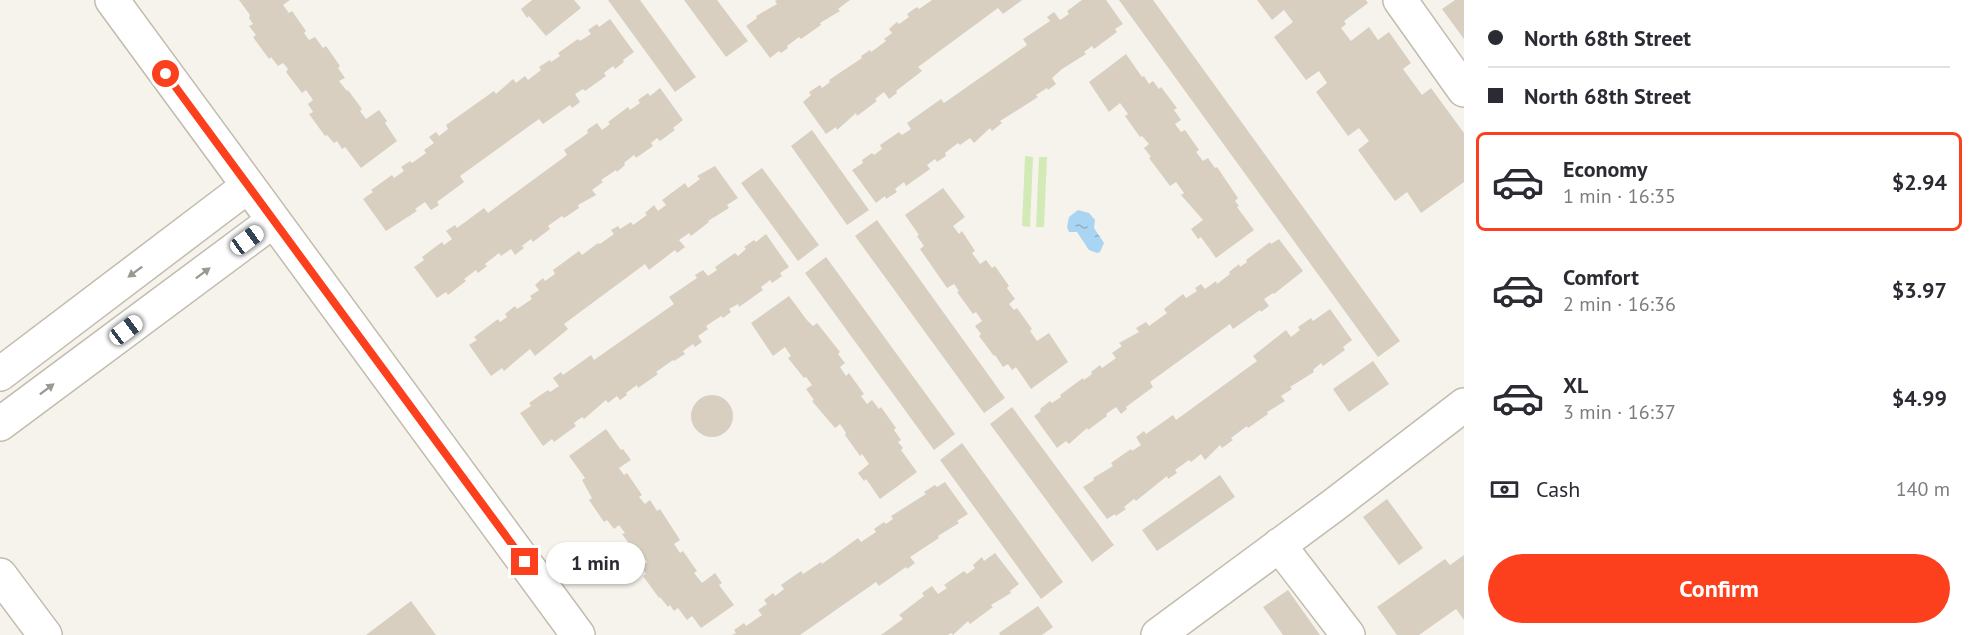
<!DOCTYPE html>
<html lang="en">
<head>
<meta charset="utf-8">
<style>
	body { margin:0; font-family:"PT Sans",sans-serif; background:#f2f2f3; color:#2b2b33; height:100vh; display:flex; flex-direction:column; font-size:22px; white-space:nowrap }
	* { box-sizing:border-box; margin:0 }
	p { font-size:20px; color:#7c7c81 }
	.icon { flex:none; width:33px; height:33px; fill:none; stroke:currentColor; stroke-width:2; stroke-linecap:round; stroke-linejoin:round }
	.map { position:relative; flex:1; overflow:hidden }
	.panel { display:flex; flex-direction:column; background:#fff; width:510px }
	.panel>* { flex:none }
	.top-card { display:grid; align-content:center; height:132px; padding:0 24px; background:#fff }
	.end { position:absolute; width:27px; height:27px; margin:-14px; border:8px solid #fc3f1d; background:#fff; box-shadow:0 0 0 3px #fff }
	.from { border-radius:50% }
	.bubble { position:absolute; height:42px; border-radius:21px; background:#fff; box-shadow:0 2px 4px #0004; font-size:20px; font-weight:700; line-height:42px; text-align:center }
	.car { position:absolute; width:18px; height:36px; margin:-18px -9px; border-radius:8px; box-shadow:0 0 4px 2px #0007; background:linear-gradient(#fff 24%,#345 0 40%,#fff 0 76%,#345 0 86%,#fff 0) }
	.top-card b { display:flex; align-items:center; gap:21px; height:57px; font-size:22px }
	.top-card b+b { border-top:2px solid #e1e1e2 }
	.top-card i { width:15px; height:15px; background:#2b2b33 }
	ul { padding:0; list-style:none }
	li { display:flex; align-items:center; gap:18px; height:99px; margin:0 12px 9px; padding:0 12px; border:3px solid transparent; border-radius:9px }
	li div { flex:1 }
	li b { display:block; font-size:22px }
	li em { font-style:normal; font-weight:700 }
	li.current { border-color:#fc3f1d }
	li>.icon { width:54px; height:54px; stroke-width:1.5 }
	.pay { display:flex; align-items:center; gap:15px; height:66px; padding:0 24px; font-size:22px }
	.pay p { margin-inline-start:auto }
	.action { display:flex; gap:12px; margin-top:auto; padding:12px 24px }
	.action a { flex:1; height:69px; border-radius:36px; background:#fc3f1d; color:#fff; font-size:24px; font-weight:700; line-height:69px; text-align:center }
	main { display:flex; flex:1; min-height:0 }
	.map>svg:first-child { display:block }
	.green { fill:#d2eab5 }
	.water { fill:url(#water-ripples) }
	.building { fill:#d8cfc1 }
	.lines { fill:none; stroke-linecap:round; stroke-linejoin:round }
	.minor-casing { stroke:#c2bbae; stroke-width:36 }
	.minor { stroke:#fff; stroke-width:33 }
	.oneway { fill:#9c9892 }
	.route { stroke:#fc3f1d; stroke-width:8 }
</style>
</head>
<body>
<main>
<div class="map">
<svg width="1464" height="635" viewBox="0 0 1464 635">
	<defs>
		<pattern id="water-ripples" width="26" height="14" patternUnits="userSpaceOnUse" patternTransform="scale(1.5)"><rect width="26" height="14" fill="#a9d4f2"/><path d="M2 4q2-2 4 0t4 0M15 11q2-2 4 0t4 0" fill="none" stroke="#8caec5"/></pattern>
	</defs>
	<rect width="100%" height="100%" fill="#f6f3ec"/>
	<path class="green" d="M1025 156 1033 157 1030 227 1022 226Z
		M1039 157H1047L1044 227H1036Z"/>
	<path class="water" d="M1078 210 1089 213 1095 220 1094 228 1104 243 1100 252 1097 253 1089 250 1077 232H1069L1067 227 1069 217Z"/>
	<path class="building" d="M239 0H290L283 5 289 13 292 11 306 31 304 33 309 40 315 37 323 48 326 46 340 66 338 68 345 78 339 81 347 91 348 90 362 109 360 111 366 119 379 110 387 121 385 123 397 141 361 168 345 147 342 149 337 141 334 143 327 135 325 136 309 114 313 112 308 104 313 100 306 90 302 93 286 72 288 69 283 63 278 66 271 57 269 59 253 37 256 35 249 26 253 24 249 18 250 15Z
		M532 0H574L581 8 546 36 529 16 527 18 521 9Z
		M608 0H640L696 77 675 92Z
		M684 0H717L748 41 726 57Z
		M777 0H850L838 9 840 11 820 23 821 25 801 39 799 37 787 46 788 48 781 53 779 51 770 58 746 26 757 18 756 16 777 4 775 1Z
		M932 0H1022L1003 14 998 8 918 67 922 71 896 91 897 93 889 99 884 92 875 99 877 101 857 116 856 113 837 130 836 127 826 134 803 102 811 95 809 92 820 85 822 88 830 82 829 80 862 58 861 56 870 50 871 52 886 41 884 39 892 33 889 29 897 22 899 24 909 17 907 14 917 7 919 9Z
		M1082 0H1106L1123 24 1115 29 1117 32 1094 49 1092 46 1084 52 1086 54 1062 69 1052 78 1056 84 1048 90 1047 88 1036 95 1038 97 1000 121 1002 123 992 131 990 128 974 143 970 138 960 145 958 143 945 153 946 156 937 162 935 159 927 165 930 169 906 186 904 182 895 189 897 192 886 199 885 196 876 203 852 170 863 163 862 160 872 153 874 155 882 149 880 145 899 132 902 135 911 129 907 123 941 99 944 103 1027 45 1023 39 1050 21 1047 17 1054 12 1060 20 1069 14 1067 11Z
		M1119 0H1153L1400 341 1378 357Z
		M1257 0H1366L1368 3 1344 21 1346 24 1341 28 1351 41 1369 27 1378 40 1389 32 1411 63 1403 69 1422 95 1431 88 1464 133V182L1421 213 1407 192 1395 201 1358 150 1369 141 1359 128 1348 136 1316 92 1327 83 1319 71 1306 80 1274 37 1293 22 1284 10 1272 20Z
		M1455 0H1464V39L1442 9Z
		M610 19 634 52 623 60 624 62 615 69 613 66 604 73 606 76 585 91 583 89 575 94 580 102 572 108 570 105 543 124 539 119 460 176 464 182 437 202 439 205 431 210 425 202 415 209 417 211 386 231 363 199 373 192 371 190 392 175 394 178 404 171 401 167 410 161 412 163 426 153 424 150 434 143 429 137 436 132 439 136 448 129 446 125 494 91 496 94 513 79 516 83 525 76 528 80 541 70 539 67 550 60 551 62 560 56 558 53 578 39 580 41 591 34 588 30 597 24 599 27Z
		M1126 54 1142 77 1144 76 1149 84 1153 81 1159 89 1161 87 1177 108 1174 110 1181 120 1175 124 1181 132 1185 130 1199 150 1196 152 1203 161 1208 158 1215 168 1217 167 1238 198 1235 201 1239 206 1237 207 1254 230 1216 258 1201 237 1198 239 1191 229 1203 220 1181 195 1184 193 1176 182 1170 186 1149 158 1151 157 1144 148 1149 144 1142 136 1140 137 1125 116 1128 114 1120 103 1109 112 1089 82Z
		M660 88 683 120 673 128 675 130 660 141 657 138 651 143 653 146 636 158 634 155 624 163 625 165 617 172 616 170 601 180 603 182 592 190 596 195 578 205 579 208 564 218 562 216 548 226 550 229 533 242 531 239 522 246 524 248 515 255 511 249 501 256 499 253 485 264 487 266 478 273 476 270 464 279 466 281 448 295 446 292 437 298 414 267 424 260 422 257 442 242 444 245 452 239 446 231 455 225 457 228 484 208 488 213 567 155 564 150 588 133 587 130 597 123 602 130 610 124 608 122 628 107 630 110 640 103 638 100 648 93 650 96Z
		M812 130 869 210 847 225 791 146Z
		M715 166 738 198 727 205 729 208 708 221 709 222 691 236 689 233 679 240 685 247 677 253 675 250 649 270 645 264 564 324 568 329 535 356 530 349 504 371 502 368 491 376 469 345 477 340 474 337 498 319 500 322 507 317 505 314 515 306 517 309 532 299 530 296 539 290 535 285 543 278 545 281 555 274 553 270 579 251 582 255 598 243 600 244 614 234 611 230 618 226 620 229 631 222 633 225 647 215 645 213 654 205 658 211 666 205 662 200 685 183 688 188 700 179 697 176Z
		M762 168 819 245 798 261 741 183Z
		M943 188 965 217 953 226 959 234 962 231 975 251 972 253 980 264 986 260 992 268 995 266 1009 286 1007 288 1015 299 1009 304 1014 310 1017 308 1032 329 1030 331 1037 341 1049 333 1068 362 1031 389 1016 367 1012 370 1008 364 1003 367 995 355 994 356 979 336 981 334 975 326 982 321 976 312 973 314 957 292 959 291 954 284 947 288 920 249 924 246 917 236 919 235 905 215Z
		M877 220 1005 398 984 413 855 236Z
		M766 234 789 267 780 273 782 276 772 283 770 280 761 287 763 290 739 307 738 304 729 309 731 312 723 318 721 316 706 326 708 329 698 336 702 342 695 347 693 344 683 351 685 354 674 361 673 360 656 372 658 374 638 388 637 385 626 393 627 395 620 400 617 396 608 403 606 400 584 419 582 417 574 423 576 426 554 442 552 439 543 446 520 413 531 406 529 403 548 390 550 392 559 386 553 378 561 372 563 375 591 355 594 360 674 304 669 297 697 278 695 275 703 270 708 276 717 270 715 267 735 253 738 256 746 249 744 247 754 240 756 242Z
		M1279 239 1303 271 1274 294 1273 293 1264 299 1269 306 1261 312 1260 310 1233 329 1230 324 1150 382 1153 387 1126 407 1127 409 1121 414 1116 407 1106 414 1107 416 1088 430 1087 428 1069 444 1066 441 1057 448 1034 416 1041 411 1040 409 1050 401 1052 403 1061 397 1060 395 1083 378 1084 380 1092 374 1091 372 1100 365 1102 368 1116 358 1112 353 1122 346 1119 343 1139 332 1136 328 1146 322 1149 326 1167 313 1164 309 1183 294 1186 298 1197 291 1195 288 1201 284 1205 289 1216 281 1217 284 1230 274 1229 272 1239 264 1240 267 1247 262 1246 260 1270 242 1271 244Z
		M826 257 955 434 934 450 805 273Z
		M789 296 806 319 813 326 817 323 840 352 838 354 845 363 840 367 846 376 849 373 864 394 861 396 867 404 872 400 879 409 881 407 896 428 894 430 901 440 898 442 903 448 901 450 917 472 880 499 866 479 864 481 858 473 869 464 862 454 860 456 845 435 846 433 840 424 835 428 812 401 814 400 806 389 812 385 806 377 804 378 788 358 791 356 785 347 773 356 751 323Z
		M1330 309 1352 340 1343 347 1345 350 1323 366 1321 363 1313 370 1314 372 1290 387 1292 389 1281 396 1285 401 1267 412 1268 414 1248 428 1247 426 1231 438 1233 440 1222 448 1220 445 1205 460 1201 454 1191 462 1189 460 1175 470 1177 473 1168 479 1167 476 1136 501 1134 499 1124 507 1126 509 1116 516 1115 514 1107 519 1083 487 1094 480 1093 478 1113 466 1111 463 1131 449 1132 451 1141 445 1136 437 1144 431 1146 434 1173 415 1176 420 1257 361 1253 356 1286 330 1291 337 1300 330 1298 327 1311 318 1313 321Z
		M1373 361 1389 384 1349 412 1333 389Z
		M691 416a21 21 0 1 1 42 0a21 21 0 1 1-42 0Z
		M1012 407 1114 545 1092 562 990 424Z
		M606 429 621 450 623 449 631 460 619 468 624 475 627 473 642 495 639 497 645 504 650 500 657 511 660 509 680 540 674 544 680 553 683 551 697 571 694 573 702 583 715 573 722 583 719 585 734 605 701 628 692 616 687 620 678 608 674 611 670 605 668 607 660 597 659 598 643 576 646 574 641 566 647 562 641 554 638 556 622 534 625 533 619 525 614 529 607 520 604 522 589 500 592 498 582 480 585 478 569 456Z
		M962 443 1063 582 1041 599 940 460Z
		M1220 475 1235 497 1157 551 1142 530Z
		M945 482 968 514 957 521 959 523 938 536 939 538 910 557 915 563 907 569 906 567 879 586 876 582 800 635H732L736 633 734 630 744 623 746 626 762 615 758 610 767 604 764 600 773 593 775 596 784 589 781 585 801 571 803 574 821 562 822 564 858 538 861 542 876 532 874 529 884 522 886 524 893 519 891 516 926 494 924 492 935 485 937 487Z
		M1387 499 1423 548 1399 565 1363 517Z
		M995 553 1019 584 1010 591 1011 593 991 605 993 607 970 624 968 621 953 635 951 633 948 635H881L903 619 899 615 924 596 922 593 932 586 938 594 947 588 944 585 964 571 967 574 975 568 973 565 982 557 984 561Z
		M1464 555V620L1456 609 1419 635H1397L1377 607 1445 559 1450 565Z
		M1288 590 1320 635H1283L1263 607Z
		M411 601 436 635H366Z
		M1038 606 1053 627 1042 635H1000L999 633Z"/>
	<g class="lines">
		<g class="minor-casing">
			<path id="minor" d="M112 0 578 635
				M1400 0 1464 90
				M0 374 248 186
				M0 424 273 221
				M1279 545 1348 635
				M0 575 45 635
				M1158 635 1334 505 1464 405"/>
		</g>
		<use href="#minor" class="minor"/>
	</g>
	<defs><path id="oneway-solid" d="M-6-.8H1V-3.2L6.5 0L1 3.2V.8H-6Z" transform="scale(1.5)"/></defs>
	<g class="oneway">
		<use href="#oneway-solid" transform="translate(135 272) rotate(143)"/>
		<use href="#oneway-solid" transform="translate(203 273) rotate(-37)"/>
		<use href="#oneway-solid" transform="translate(47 389) rotate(-37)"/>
	</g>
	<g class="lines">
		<path class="route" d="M166 74 525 562"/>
	</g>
</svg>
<i class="end from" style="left:166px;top:74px"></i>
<i class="end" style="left:525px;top:562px"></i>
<div class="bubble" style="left:546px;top:542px;width:99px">1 min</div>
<i class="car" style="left:247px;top:240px;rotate:54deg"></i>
<i class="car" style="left:126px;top:330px;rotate:53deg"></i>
</div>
<section class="panel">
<div class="top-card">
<b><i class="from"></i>North 68th Street</b>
<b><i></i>North 68th Street</b>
</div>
<ul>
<li class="current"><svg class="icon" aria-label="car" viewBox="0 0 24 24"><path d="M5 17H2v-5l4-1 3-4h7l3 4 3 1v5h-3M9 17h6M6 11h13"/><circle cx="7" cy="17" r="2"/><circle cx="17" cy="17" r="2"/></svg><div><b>Economy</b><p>1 min · 16:35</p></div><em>$2.94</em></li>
<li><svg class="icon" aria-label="car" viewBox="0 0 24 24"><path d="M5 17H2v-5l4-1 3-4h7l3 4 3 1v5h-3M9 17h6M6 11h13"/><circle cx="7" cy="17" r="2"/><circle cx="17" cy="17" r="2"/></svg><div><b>Comfort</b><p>2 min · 16:36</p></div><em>$3.97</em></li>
<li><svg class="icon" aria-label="car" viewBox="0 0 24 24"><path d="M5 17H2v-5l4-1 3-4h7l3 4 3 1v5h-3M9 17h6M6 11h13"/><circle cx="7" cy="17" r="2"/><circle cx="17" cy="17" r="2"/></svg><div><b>XL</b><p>3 min · 16:37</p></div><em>$4.99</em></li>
</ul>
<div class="pay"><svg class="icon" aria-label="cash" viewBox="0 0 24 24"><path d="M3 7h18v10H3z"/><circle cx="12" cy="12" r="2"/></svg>Cash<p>140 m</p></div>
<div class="action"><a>Confirm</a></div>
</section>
</main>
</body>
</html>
